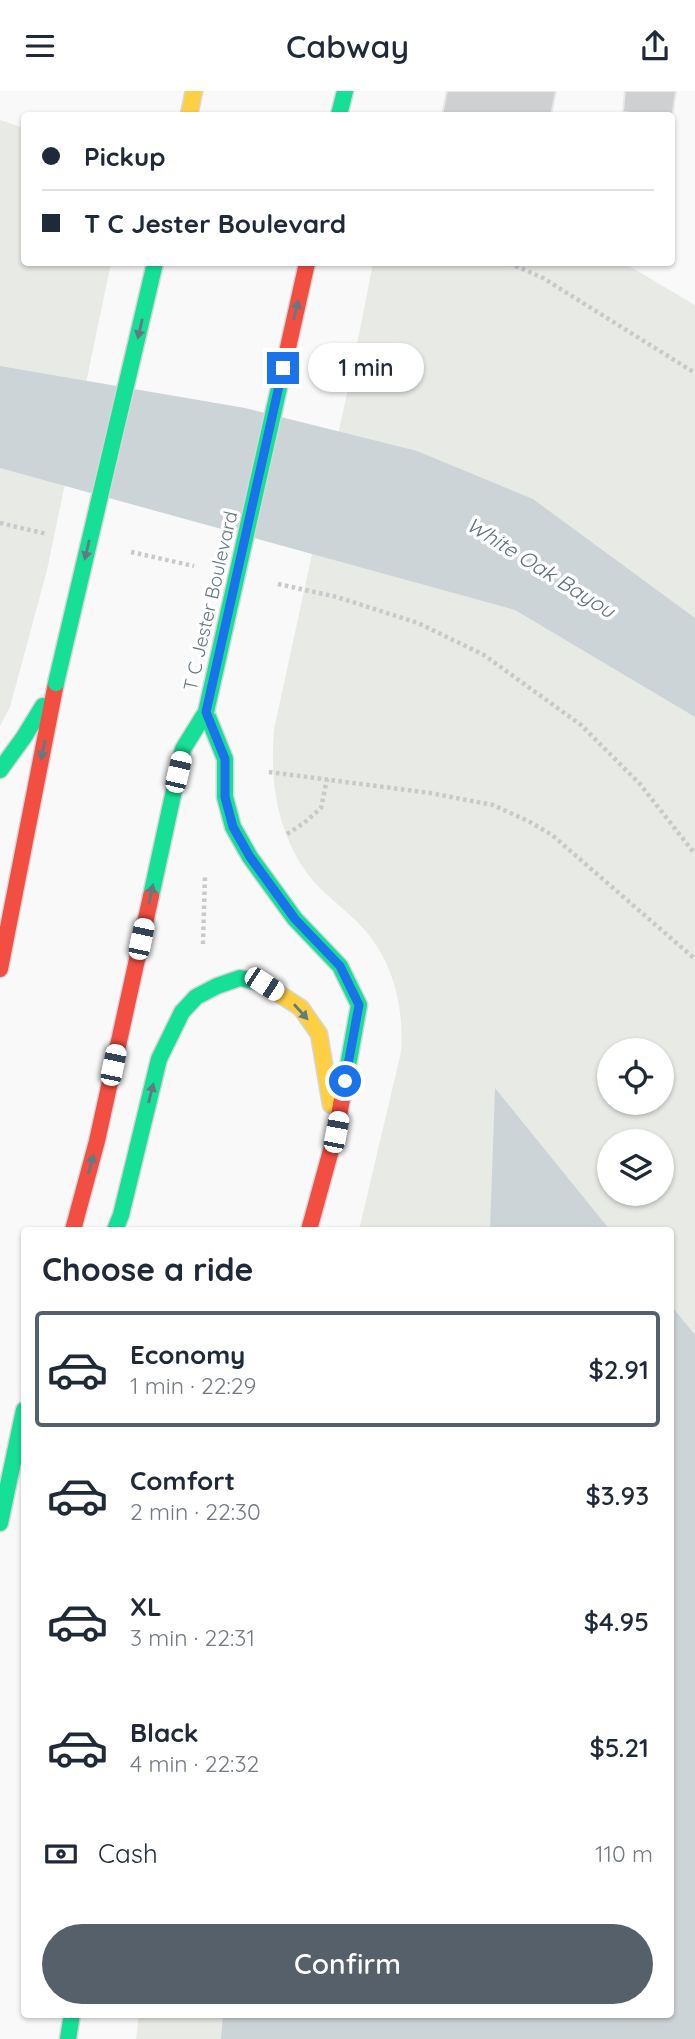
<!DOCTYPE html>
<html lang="en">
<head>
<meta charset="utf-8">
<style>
	body { margin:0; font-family:Quicksand,sans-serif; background:#f2f2f3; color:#1f2937; height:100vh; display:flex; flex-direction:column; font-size:26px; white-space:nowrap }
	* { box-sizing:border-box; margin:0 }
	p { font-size:23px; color:#747a83 }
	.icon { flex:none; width:38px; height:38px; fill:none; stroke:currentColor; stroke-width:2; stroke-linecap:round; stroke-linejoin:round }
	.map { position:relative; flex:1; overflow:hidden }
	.details { position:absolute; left:21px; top:1136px; width:653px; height:791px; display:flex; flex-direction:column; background:#fff; border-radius:7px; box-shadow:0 2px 5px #0004 }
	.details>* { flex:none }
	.guide { position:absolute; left:21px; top:21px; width:654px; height:154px; border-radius:7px; box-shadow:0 2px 5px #0004; display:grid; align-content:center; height:154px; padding:0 21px; background:#fff }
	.tools { position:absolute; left:597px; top:947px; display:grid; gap:14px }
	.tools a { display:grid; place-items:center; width:77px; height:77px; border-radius:50%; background:#fff; box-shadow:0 2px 5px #0004; font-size:35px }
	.end { position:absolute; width:32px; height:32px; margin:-16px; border:9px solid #1a73e8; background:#fff; box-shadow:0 0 0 4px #fff }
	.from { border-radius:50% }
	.bubble { position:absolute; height:49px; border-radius:24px; background:#fff; box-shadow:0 2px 5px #0004; font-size:23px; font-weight:600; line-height:49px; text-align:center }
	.car { position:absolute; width:21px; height:42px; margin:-21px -10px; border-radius:9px; box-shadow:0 0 5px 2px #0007; background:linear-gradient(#fff 24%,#345 0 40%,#fff 0 76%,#345 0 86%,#fff 0) }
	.guide b { display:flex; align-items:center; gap:24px; height:66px; font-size:26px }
	.guide b+b { border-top:2px solid #e0e1e3 }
	.guide i { width:18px; height:18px; background:#1f2937 }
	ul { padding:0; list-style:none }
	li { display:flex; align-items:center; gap:21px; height:116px; margin:0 14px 10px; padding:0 7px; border:4px solid transparent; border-radius:7px }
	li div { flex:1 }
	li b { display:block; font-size:26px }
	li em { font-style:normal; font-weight:600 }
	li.selected { border-color:#56606b }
	li>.icon { width:63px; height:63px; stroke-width:1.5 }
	h2 { padding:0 21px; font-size:32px; line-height:84px }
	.pay { display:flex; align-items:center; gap:18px; height:77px; padding:0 21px; font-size:26px }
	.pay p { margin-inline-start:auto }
	.primary-button { display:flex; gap:14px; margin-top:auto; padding:14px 21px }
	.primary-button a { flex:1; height:80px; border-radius:42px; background:#56606b; color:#fff; font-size:28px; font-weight:600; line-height:80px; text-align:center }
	header { display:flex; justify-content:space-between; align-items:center; height:91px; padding:0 21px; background:#fff; font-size:32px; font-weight:600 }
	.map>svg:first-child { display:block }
	.green { fill:#e8eae6; fill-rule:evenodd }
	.water { fill:#cdd4d7 }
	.building { fill:#ced0d1; stroke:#e8e8e8; stroke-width:2 }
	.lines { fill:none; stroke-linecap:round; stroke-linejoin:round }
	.fast-casing { stroke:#d5d6d7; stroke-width:19 }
	.slow-casing { stroke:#d5d6d7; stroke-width:19 }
	.jam-casing { stroke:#d5d6d7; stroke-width:19 }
	.path { stroke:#c8c9ca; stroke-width:4.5; stroke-dasharray:3.5 3.5; stroke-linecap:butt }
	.fast { stroke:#16e098; stroke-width:16 }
	.slow { stroke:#ffcf43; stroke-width:16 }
	.jam { stroke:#f24e42; stroke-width:16 }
	.fast-bridge-casing { stroke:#d5d6d7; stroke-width:19; stroke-linecap:butt }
	.jam-bridge-casing { stroke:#d5d6d7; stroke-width:19; stroke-linecap:butt }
	.fast-bridge { stroke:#16e098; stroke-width:16 }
	.jam-bridge { stroke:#f24e42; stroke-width:16 }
	.oneway { fill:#627a82 }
	.route { stroke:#1a73e8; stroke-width:9 }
	.labels { text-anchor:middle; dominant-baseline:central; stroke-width:7; stroke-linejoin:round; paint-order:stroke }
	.street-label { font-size:19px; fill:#667581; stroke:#fff }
	.water-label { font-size:21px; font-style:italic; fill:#61737a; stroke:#fff }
</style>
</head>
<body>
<header><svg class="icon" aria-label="menu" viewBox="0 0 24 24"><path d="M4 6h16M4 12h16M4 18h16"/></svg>Cabway<svg class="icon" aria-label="share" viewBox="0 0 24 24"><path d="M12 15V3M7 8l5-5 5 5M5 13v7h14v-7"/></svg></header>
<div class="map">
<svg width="695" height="1948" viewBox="0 0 695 1948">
	<rect width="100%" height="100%" fill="#f9f9f9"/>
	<path class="green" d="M0 29 24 37V172H111L47 479 10 616 0 635Z
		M373 172H624L695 214V1948H136L139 1923H670V1139H359L401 961C404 916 394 872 363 837 345 817 322 803 306 781 276 737 270 689 274 638L351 284ZM609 959H662V1012H609ZM609 1050H662V1102H609Z"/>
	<path class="water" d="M0 275 245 317 417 360 533 408 695 527V626L515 519 0 377Z
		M495 997 610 1139H490Z
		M670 1213 695 1244V1948H221L223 1923H670Z"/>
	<path class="building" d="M447 0H556L551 24H442Z
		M625 0H676L672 27V24H651L623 21Z"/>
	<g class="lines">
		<g class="fast-casing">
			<path id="fast" d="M339 24 345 0
				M206 621 225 668V706L233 736 250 766 295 828 340 875 359 914 342 1008
				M0 679 24 646 43 615
				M151 805 183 658 206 621
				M115 1139 121 1124 159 968 182 921 196 906 217 895 240 887 258 891
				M0 1432 24 1319
				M68 1948 72 1923"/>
		</g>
		<g class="slow-casing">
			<path id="slow" d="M189 24 194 0
				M258 891 264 893 301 917 319 943 331 1014"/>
		</g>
		<g class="jam-casing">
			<path id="jam" d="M0 878 56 592
				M73 1139 97 1050 151 805
				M309 1139 336 1041 342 1008"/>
		</g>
		<path class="path" d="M509 172 543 187 695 282
			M0 432 47 443
			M131 461 194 475
			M278 493 337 506 418 532 484 564 581 634 640 693 695 763
			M269 681 430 702 493 714 530 731 552 744 695 868
			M287 743 304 732 321 717 327 688
			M203 853 205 784"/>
		<use href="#fast" class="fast"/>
		<use href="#slow" class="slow"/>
		<use href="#jam" class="jam"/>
		<g class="fast-bridge-casing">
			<path id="fast-bridge" d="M56 592 155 172
				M206 621 283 279"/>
		</g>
		<g class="jam-bridge-casing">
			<path id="jam-bridge" d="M283 279 307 172"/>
		</g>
		<use href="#fast-bridge" class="fast-bridge"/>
		<use href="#jam-bridge" class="jam-bridge"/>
	</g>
	<defs><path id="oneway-solid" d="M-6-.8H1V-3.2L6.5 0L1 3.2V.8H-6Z" transform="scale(1.75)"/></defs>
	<g class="oneway">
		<use href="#oneway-solid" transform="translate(296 219) rotate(-77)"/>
		<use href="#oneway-solid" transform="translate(140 238) rotate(103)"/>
		<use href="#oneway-solid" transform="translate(87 459) rotate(103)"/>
		<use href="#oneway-solid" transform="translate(43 659) rotate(101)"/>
		<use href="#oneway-solid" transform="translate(151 803) rotate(-78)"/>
		<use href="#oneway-solid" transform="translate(301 921) rotate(48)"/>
		<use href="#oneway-solid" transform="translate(151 1002) rotate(-76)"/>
		<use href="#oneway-solid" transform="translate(91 1073) rotate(-75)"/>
	</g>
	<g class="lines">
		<path class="route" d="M283 277 206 621 225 668V706L233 736 250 766 295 828 340 875 359 914 345 990"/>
	</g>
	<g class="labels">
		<g class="street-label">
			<text transform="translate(210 510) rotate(-77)">T C Jester Boulevard</text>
		</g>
		<g class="water-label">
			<text transform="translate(541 476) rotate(32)">White Oak Bayou</text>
		</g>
	</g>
</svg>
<div class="tools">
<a><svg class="icon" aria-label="locate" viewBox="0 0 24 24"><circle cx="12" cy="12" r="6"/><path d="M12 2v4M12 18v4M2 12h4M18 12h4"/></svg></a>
<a><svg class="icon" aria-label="layers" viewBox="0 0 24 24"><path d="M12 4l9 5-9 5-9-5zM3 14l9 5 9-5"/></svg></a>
</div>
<i class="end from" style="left:345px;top:990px"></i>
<i class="end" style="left:283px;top:277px"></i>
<div class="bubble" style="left:308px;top:252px;width:116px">1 min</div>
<i class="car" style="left:178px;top:681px;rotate:13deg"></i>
<i class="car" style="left:141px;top:848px;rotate:12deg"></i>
<i class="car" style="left:264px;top:893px;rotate:123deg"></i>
<i class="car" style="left:113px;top:974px;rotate:12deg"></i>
<i class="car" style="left:336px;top:1041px;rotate:11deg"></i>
<div class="guide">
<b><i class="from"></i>Pickup</b>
<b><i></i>T C Jester Boulevard</b>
</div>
<section class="details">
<h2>Choose a ride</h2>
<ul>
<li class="selected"><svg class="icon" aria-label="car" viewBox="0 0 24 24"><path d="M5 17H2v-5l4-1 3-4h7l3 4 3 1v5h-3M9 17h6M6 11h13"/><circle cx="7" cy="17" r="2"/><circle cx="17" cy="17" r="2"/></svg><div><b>Economy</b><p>1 min · 22:29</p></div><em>$2.91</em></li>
<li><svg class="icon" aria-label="car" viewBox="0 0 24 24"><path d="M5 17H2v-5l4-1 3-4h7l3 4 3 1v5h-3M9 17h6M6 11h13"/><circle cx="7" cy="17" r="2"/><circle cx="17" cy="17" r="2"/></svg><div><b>Comfort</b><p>2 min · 22:30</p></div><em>$3.93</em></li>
<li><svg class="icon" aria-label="car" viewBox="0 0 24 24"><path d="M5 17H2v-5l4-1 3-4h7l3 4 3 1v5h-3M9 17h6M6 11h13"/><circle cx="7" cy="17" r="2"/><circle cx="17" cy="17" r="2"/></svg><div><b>XL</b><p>3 min · 22:31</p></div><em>$4.95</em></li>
<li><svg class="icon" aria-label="car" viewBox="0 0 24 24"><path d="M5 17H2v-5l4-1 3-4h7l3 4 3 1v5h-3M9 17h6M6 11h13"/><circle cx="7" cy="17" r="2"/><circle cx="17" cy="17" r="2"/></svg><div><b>Black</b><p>4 min · 22:32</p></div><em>$5.21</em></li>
</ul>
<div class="pay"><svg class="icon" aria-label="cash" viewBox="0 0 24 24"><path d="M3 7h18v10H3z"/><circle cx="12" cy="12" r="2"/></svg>Cash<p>110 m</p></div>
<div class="primary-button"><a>Confirm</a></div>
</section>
</div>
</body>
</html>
